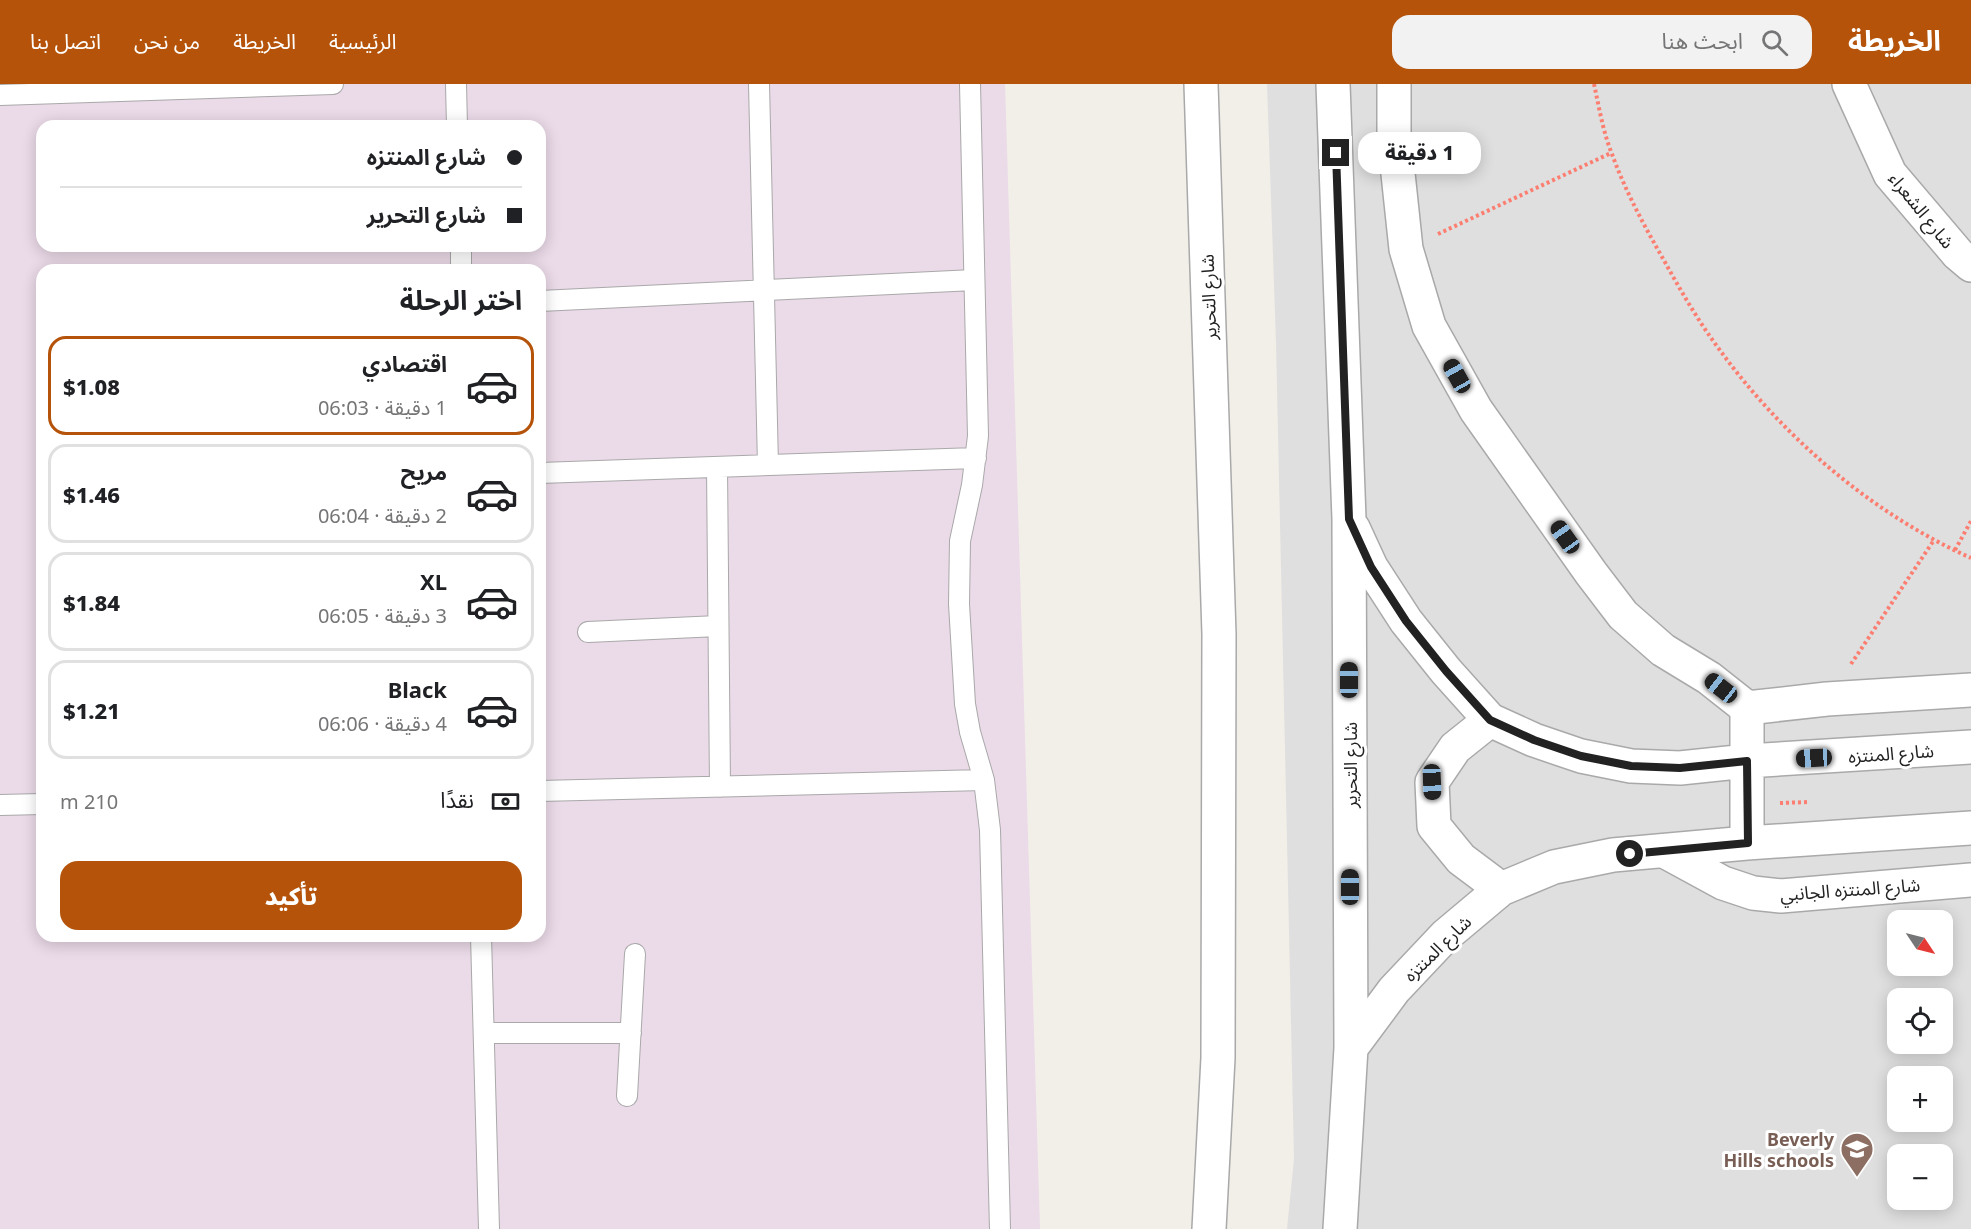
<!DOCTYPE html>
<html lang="ar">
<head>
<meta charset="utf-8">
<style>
	body { margin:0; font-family:"Noto Sans","Noto Sans Arabic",sans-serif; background:#f2f2f2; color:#202124; direction:rtl; height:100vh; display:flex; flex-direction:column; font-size:22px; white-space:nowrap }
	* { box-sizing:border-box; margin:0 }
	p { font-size:20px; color:#757577 }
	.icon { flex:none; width:33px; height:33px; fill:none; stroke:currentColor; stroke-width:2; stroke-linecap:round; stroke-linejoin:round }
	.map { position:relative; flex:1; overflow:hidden; direction:ltr }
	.panel { position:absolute; left:36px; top:180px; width:510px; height:678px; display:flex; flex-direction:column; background:#fff; border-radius:18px; box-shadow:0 3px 15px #0003; direction:rtl }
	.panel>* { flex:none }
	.top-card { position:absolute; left:36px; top:36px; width:510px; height:132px; border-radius:18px; box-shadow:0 3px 15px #0003; direction:rtl; display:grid; align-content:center; height:132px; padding:0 24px; background:#fff }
	.needle { width:39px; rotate:125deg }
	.fabs { position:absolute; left:1887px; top:826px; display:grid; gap:12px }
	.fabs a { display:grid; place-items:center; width:66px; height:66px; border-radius:12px; background:#fff; box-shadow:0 3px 15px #0003; font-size:30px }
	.end { position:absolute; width:27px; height:27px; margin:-14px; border:8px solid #222; background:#fff; box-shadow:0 0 0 3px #fff }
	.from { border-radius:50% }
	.bubble { position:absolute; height:42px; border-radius:18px; background:#fff; box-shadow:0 3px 15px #0003; font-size:20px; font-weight:800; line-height:42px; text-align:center; direction:rtl }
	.car { position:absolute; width:18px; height:36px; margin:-18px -9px; border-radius:8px; box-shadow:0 0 4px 2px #0007; background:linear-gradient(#222 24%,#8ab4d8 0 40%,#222 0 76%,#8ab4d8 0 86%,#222 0) }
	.top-card b { display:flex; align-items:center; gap:21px; height:57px; font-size:22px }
	.top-card b+b { border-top:2px solid #e0e0e0 }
	.top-card i { width:15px; height:15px; background:#202124 }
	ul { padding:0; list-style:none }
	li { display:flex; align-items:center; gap:18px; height:99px; margin:0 12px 9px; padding:0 12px; border:3px solid #e0e0e0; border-radius:18px }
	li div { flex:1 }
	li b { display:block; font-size:22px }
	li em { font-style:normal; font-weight:800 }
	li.current { border-color:#b45309 }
	li>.icon { width:54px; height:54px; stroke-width:1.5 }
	h2 { padding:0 24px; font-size:27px; line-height:72px }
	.pay { display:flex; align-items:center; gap:15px; height:66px; padding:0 24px; font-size:22px }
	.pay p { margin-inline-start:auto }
	.action { display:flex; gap:12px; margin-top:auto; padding:12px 24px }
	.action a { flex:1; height:69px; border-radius:18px; background:#b45309; color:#fff; font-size:24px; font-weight:800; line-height:69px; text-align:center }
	header { display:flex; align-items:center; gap:36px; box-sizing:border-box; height:84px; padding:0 30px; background:#b45309; color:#fff }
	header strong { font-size:28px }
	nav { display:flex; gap:33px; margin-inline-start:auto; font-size:21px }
	.search { width:420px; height:54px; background:#f2f2f2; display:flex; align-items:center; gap:15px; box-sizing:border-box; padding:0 21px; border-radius:18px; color:#757577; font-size:22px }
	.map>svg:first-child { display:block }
	.residential { fill:#e0dfdf; fill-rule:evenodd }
	.industrial { fill:#ebdae8; fill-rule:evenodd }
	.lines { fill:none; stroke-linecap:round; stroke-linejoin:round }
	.service-casing { stroke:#a9a9a9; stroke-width:22 }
	.minor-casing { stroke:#a9a9a9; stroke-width:36 }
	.tertiary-casing { stroke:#a9a9a9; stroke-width:36 }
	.path { stroke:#fb7e71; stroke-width:4; stroke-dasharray:3 3; stroke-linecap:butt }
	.service { stroke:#fff; stroke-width:20 }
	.minor { stroke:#fff; stroke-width:33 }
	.tertiary { stroke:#fff; stroke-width:33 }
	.route { stroke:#222; stroke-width:8 }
	.labels { text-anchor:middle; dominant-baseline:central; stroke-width:6; stroke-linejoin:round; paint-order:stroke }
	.street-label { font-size:18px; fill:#222; stroke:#fff }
	.education-label { font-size:18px; font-weight:bold; fill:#785e54; stroke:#fff; text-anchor:end }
</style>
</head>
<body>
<header>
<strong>الخريطة</strong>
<div class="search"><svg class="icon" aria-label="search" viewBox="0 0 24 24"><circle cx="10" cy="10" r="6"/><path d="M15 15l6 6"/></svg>ابحث هنا</div>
<nav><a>الرئيسية</a><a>الخريطة</a><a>من نحن</a><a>اتصل بنا</a></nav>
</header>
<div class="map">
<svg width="1971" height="1145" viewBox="0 0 1971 1145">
	<rect width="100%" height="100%" fill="#f2efe9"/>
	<path class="residential" d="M1267 0H1971V1145H1287L1294 1075 1276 258ZM1898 837H1942V882H1898ZM1898 915H1942V960H1898ZM1898 993H1942V1038H1898ZM1898 1071H1942V1116H1898Z"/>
	<path class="industrial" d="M0 0H1005L1040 1145H0ZM42 42H540V162H42ZM42 186H540V852H42Z"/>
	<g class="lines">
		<g class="service-casing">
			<path id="service" d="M456 0 457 42
				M759 0 768 381
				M970 0 978 352 972 401 960 457 959 520 965 620 970 648 984 696 990 746 1000 1145
				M0 11 333 0
				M461 162V186
				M540 217 974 196
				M717 383 720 703
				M540 389 976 374
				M588 548 718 542
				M540 707 984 696
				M0 721 42 720
				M481 852 489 1145
				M484 949H631
				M627 1012 635 870"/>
		</g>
		<g class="minor-casing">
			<path id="minor" d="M1394 0V52L1406 165 1429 242 1476 326 1591 489 1623 531 1663 566 1709 594 1747 624 1827 615 1971 606
				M1849 0 1890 90 1958 170 1971 181
				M1666 768 1723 799 1753 809 1781 812 1971 796"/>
		</g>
		<g class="tertiary-casing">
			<path id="tertiary" d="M1201 0 1219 550 1218 974 1209 1145
				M1333 0 1349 435 1351 964 1340 1145
				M1353 444 1371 483 1406 537 1446 587 1490 636 1534 656 1581 672 1631 682 1680 684 1747 677 1971 663
				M1747 624V759
				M1490 636 1455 664 1432 698 1434 742 1461 775 1501 805
				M1351 964 1394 906 1445 852 1501 805 1554 783 1613 771 1747 759 1971 744"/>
		</g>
		<path class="path" d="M1594 0C1599 23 1603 48 1612 70 1626 109 1646 145 1666 180 1682 209 1699 238 1719 265 1783 353 1871 429 1971 474
			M1438 150 1611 69
			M1955 466 1971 437
			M1851 580 1934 456
			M1780 719 1809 718"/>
		<use href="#service" class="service"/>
		<use href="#minor" class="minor"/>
		<use href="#tertiary" class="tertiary"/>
	</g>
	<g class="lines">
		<path class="route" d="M1336 69 1349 435 1371 483 1406 537 1446 587 1490 636 1534 656 1581 672 1631 682 1680 684 1747 677 1748 759 1630 770"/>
	</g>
	<defs>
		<g id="school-pin" transform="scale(1.725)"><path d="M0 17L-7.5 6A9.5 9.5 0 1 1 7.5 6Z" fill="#8d6e63" stroke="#fff"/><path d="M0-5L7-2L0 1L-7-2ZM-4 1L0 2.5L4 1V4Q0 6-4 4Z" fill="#fff"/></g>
	</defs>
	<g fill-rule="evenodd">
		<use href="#school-pin" x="1857" y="1065"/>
	</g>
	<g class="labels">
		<g class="street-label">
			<text transform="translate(1922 126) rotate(51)">شارع الشعراء</text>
			<text transform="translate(1208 213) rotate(-92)">شارع التحرير</text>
			<text transform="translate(1891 669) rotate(-4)">شارع المنتزه</text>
			<text transform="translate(1350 681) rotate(-90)">شارع التحرير</text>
			<text transform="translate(1850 805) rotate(-4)">شارع المنتزه الجانبي</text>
			<text transform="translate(1437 864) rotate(-44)">شارع المنتزه</text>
		</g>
		<g class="education-label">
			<text x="1834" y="1055">Beverly<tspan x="1834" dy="21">Hills schools</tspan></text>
		</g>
	</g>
</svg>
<div class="fabs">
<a><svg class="needle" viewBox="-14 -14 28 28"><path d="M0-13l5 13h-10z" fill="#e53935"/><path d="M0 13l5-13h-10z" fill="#757577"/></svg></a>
<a><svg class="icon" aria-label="locate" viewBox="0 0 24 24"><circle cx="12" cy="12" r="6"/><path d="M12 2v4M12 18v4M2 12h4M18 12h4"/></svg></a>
<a>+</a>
<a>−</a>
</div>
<i class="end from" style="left:1630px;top:770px"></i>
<i class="end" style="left:1336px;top:69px"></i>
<div class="bubble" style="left:1358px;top:48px;width:123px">1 دقيقة</div>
<i class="car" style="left:1457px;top:292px;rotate:331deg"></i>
<i class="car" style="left:1565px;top:453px;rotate:325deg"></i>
<i class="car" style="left:1349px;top:596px;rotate:0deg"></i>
<i class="car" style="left:1721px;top:604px;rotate:308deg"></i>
<i class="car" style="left:1814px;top:674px;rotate:267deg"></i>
<i class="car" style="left:1432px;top:698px;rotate:178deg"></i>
<i class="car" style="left:1350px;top:803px;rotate:0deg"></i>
<div class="top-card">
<b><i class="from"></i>شارع المنتزه</b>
<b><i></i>شارع التحرير</b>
</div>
<section class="panel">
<h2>اختر الرحلة</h2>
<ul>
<li class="current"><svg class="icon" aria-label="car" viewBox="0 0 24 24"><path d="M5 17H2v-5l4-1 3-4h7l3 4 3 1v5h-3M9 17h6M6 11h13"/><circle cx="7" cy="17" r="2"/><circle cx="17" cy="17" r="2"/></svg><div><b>اقتصادي</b><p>1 دقيقة · 06:03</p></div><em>$1.08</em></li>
<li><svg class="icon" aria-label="car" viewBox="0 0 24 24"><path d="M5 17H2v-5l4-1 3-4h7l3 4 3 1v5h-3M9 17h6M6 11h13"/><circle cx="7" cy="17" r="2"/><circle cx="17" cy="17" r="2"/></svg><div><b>مريح</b><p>2 دقيقة · 06:04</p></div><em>$1.46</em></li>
<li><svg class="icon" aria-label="car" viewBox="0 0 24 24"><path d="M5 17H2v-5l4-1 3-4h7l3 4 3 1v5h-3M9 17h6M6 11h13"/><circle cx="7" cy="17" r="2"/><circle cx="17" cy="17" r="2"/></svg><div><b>XL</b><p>3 دقيقة · 06:05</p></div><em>$1.84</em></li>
<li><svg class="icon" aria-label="car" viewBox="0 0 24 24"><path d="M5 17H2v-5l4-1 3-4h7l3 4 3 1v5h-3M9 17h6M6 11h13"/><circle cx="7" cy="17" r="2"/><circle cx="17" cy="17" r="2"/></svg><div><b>Black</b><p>4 دقيقة · 06:06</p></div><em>$1.21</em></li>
</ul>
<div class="pay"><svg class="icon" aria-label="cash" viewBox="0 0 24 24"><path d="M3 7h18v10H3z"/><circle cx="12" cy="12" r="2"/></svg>نقدًا<p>210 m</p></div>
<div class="action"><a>تأكيد</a></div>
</section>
</div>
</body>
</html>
